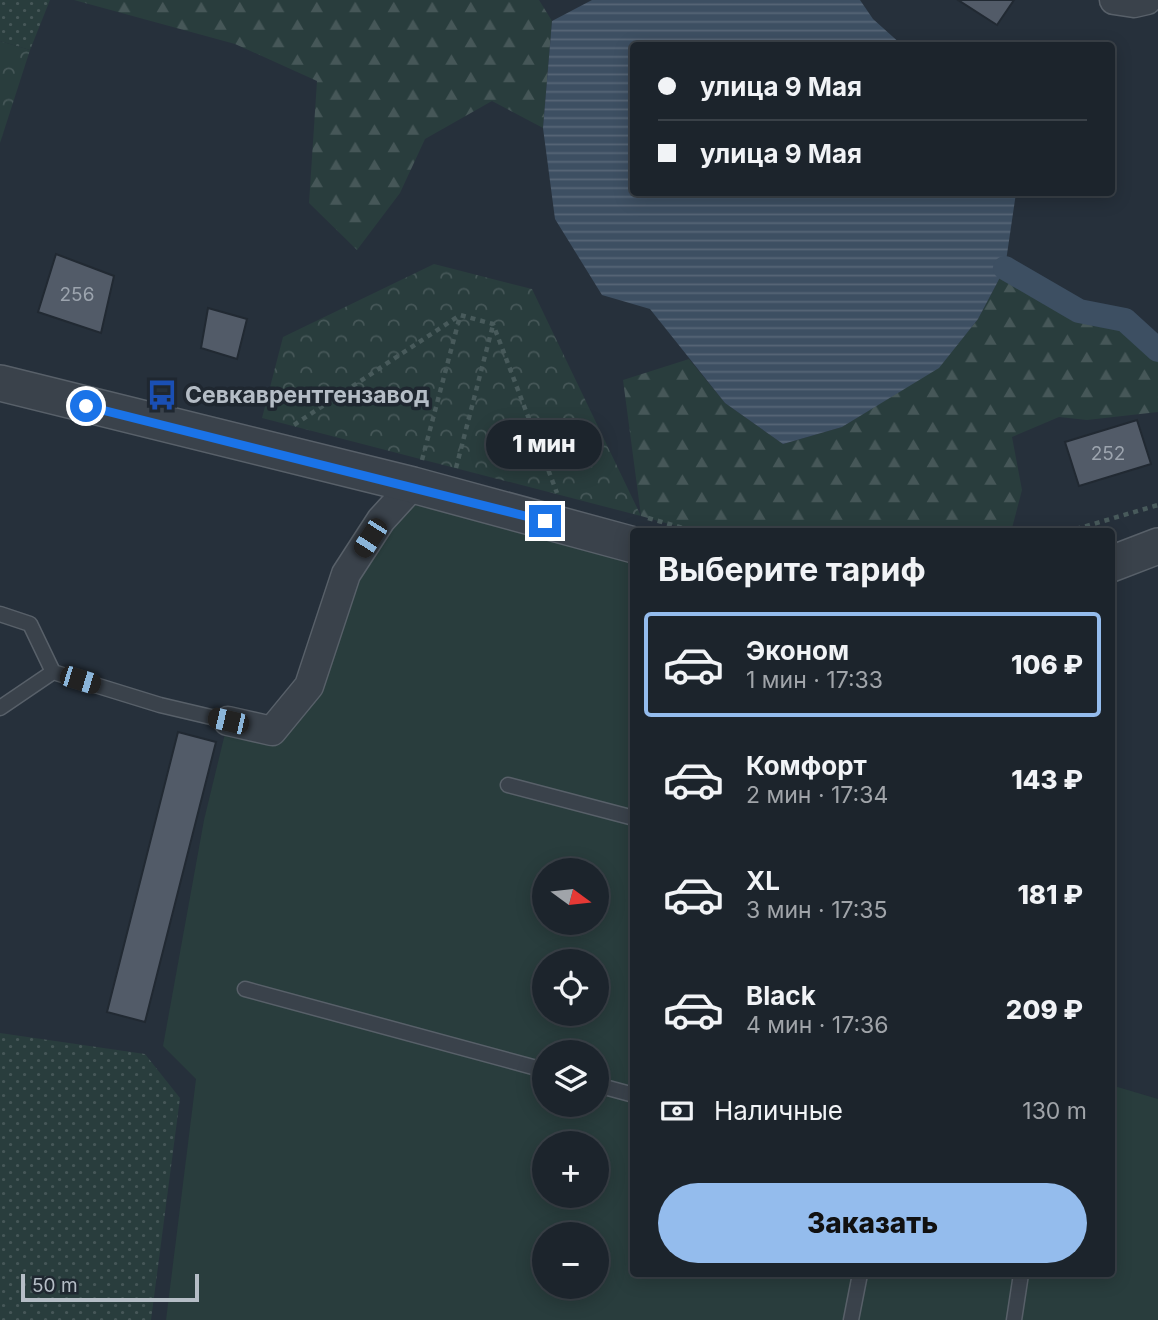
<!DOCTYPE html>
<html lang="ru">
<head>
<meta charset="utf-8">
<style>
	body { margin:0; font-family:Inter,sans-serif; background:#252c34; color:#f1f3f6; height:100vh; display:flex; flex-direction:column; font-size:26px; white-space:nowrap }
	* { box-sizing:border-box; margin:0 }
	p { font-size:23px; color:#a0a4a9 }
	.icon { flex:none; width:38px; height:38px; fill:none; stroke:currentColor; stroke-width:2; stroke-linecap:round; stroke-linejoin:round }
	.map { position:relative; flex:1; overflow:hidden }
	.details { position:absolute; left:630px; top:528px; width:485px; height:749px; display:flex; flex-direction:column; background:#1c242c; border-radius:7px; box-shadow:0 4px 18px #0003,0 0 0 2px #3a4148 }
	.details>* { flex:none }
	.guide { position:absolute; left:630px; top:42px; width:485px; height:154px; border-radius:7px; box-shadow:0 4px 18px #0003,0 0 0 2px #3a4148; display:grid; align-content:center; height:154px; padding:0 28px; background:#1c242c }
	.needle { width:46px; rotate:105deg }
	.controls { position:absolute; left:532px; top:858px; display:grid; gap:14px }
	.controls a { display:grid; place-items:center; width:77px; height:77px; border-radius:50%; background:#1c242c; box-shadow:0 4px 18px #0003,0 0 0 2px #3a4148; font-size:35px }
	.scale { position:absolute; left:21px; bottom:18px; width:178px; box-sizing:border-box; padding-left:7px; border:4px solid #b5bdc6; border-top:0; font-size:19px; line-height:24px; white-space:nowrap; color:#b5bdc6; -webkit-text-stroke:5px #1f2730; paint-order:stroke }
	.end { position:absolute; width:32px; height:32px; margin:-16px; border:9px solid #1a73e8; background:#fff; box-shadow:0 0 0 4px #fff }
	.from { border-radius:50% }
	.bubble { position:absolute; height:49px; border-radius:24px; background:#1c242c; box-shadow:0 4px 18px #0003,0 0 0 2px #3a4148; font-size:23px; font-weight:800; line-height:49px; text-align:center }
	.car { position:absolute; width:21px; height:42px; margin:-21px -10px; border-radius:9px; box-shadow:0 0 5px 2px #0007; background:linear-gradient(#222 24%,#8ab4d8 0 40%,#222 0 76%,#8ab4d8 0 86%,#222 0) }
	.guide b { display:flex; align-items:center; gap:24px; height:66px; font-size:26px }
	.guide b+b { border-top:2px solid #3a4148 }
	.guide i { width:18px; height:18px; background:#f1f3f6 }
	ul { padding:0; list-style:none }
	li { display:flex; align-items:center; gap:21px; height:105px; margin:0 14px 10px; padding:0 14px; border:4px solid transparent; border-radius:7px }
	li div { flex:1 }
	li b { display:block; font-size:26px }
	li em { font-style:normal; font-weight:800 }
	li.selected { border-color:#94bced }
	li>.icon { width:63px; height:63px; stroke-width:1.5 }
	h2 { padding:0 28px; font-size:32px; line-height:84px }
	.pay { display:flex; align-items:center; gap:18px; height:77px; padding:0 28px; font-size:26px }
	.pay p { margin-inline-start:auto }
	.primary-button { display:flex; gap:14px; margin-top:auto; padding:14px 28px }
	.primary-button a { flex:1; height:80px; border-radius:42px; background:#94bced; color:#111; font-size:28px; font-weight:800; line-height:80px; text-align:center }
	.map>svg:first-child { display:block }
	.grass { fill:url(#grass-dots) }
	.forest { fill:url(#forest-firs) }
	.park { fill:url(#park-crowns) }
	.garden { fill:#293d3d; fill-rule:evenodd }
	.water { fill:url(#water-rules) }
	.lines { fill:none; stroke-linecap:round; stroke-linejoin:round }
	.canal { stroke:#3d4f62; stroke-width:24 }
	.building { fill:#525b68; stroke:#212932; stroke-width:2 }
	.service-casing { stroke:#586069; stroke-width:17 }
	.minor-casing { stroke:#586069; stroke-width:31 }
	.tertiary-casing { stroke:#586069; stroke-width:38 }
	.path { stroke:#485a5b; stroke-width:4.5; stroke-dasharray:5 5; stroke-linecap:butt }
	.service { stroke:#3a424b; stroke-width:14 }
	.minor { stroke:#3a424b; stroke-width:28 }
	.tertiary { stroke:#3a424b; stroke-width:35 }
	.route { stroke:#1a73e8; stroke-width:9 }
	.labels { text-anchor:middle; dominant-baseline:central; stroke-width:7; stroke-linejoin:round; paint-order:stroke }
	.number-label { font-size:19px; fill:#9ca4ae }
	.poi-label { font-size:23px; font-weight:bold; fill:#b5bdc6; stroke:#1f2730; text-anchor:start }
</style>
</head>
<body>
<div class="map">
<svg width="1158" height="1320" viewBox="0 0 1158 1320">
	<defs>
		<pattern id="grass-dots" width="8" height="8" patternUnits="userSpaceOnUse" patternTransform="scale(1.75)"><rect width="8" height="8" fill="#293d3d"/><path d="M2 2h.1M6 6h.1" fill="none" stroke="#465758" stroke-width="1.8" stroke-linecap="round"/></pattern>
		<pattern id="forest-firs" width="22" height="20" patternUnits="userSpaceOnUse" patternTransform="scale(1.75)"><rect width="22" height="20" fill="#293d3d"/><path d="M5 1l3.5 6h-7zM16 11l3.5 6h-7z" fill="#465758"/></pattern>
		<pattern id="park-crowns" width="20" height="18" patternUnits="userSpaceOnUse" patternTransform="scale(1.75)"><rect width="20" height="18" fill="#293d3d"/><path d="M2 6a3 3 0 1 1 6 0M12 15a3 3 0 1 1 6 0" fill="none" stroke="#465758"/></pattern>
		<pattern id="water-rules" width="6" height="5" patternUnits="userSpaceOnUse" patternTransform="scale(1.75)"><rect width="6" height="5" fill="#3d4f62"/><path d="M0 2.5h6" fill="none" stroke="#576677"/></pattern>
	</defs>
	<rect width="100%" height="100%" fill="#26303b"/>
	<path class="grass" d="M0 0H50L30 50 0 41Z
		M0 1033 145 1054 180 1098 151 1320H0Z"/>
	<path class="forest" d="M74 0H539L552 21 543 128 492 101 425 139 400 193 357 250 309 203 317 81 235 44Z
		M1005 268 1078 311 1125 320 1158 351V412L1087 420 1059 417 1012 437 1022 490 1011 532H697L641 516 623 380 689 359 725 403 783 444 842 427 939 367 978 319Z"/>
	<path class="park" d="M0 41 30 50 0 143Z
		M434 264 532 289 641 516 262 418 283 337Z"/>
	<path class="garden" d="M413 485 633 545 634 1274H1111V1085L1158 1099V1320H166L196 1079 163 1046 204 820 228 721 272 731 309 686 346 574ZM544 870H597V922H544ZM544 961H597V1013H544ZM544 1052H597V1104H544ZM544 1143H597V1195H544ZM544 1234H597V1286H544Z"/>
	<path class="water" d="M592 0H860L873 19 902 45 634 46V192L1016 193 1005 268 978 319 939 368 842 427 783 444 725 403 650 309 602 295 555 219 543 128 552 21Z"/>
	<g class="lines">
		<path class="canal" d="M1005 268 1079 311 1125 320 1158 350"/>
	</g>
	<path class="building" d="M958 0H1014L997 25Z
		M56 254 114 276 101 333 38 312Z
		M208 308 247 319 237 359 201 348Z
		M1137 420 1151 464 1079 486 1065 442Z
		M178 732 216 742 145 1022 107 1012Z"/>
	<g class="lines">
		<g class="service-casing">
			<path id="service" d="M0 614 30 624 53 672
				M0 708 53 672 160 705 228 721
				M508 785 634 818
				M245 989 544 1070
				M597 1085 634 1095
				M851 1320 860 1274
				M1014 1320 1021 1274"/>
		</g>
		<g class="minor-casing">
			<path id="minor" d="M1114 0 1134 3 1147 0
				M228 721 272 731 309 686 346 574 381 520 413 485"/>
		</g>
		<g class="tertiary-casing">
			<path id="tertiary" d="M0 383 413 485 634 545
				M1111 564 1158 546"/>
		</g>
		<path class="path" d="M294 425 460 315 493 324 557 493
			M422 460 460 316
			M456 468 493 325
			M648 518 697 532
			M1066 532 1158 505"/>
		<use href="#service" class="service"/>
		<use href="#minor" class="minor"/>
		<use href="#tertiary" class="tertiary"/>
	</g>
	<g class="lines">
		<path class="route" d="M86 406 545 521"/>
	</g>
	<defs>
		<g id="bus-bare" transform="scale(2.415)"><path d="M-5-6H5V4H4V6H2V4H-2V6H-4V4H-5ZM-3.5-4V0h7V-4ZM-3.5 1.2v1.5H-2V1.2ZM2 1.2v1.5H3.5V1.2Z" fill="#1a4fb4" stroke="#1f2730" stroke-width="2.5" paint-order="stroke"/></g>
	</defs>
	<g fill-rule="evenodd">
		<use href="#bus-bare" x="162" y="395"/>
	</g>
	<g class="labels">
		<g class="number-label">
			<text x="77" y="294">256</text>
			<text x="1108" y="453">252</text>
		</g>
		<g class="poi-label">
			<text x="185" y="395">Севкаврентгензавод</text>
		</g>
	</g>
</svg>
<div class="controls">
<a><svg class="needle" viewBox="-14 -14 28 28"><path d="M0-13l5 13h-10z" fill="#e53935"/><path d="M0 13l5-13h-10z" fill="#a0a4a9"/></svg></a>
<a><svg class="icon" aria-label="locate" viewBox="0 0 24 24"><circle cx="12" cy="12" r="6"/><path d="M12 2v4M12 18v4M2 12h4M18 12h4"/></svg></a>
<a><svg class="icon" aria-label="layers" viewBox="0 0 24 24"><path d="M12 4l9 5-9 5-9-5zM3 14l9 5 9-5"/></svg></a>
<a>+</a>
<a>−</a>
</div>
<div class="scale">50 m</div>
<i class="end from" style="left:86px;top:406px"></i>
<i class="end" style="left:545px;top:521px"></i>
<div class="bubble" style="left:486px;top:420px;width:116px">1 мин</div>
<i class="car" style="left:370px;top:538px;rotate:213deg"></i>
<i class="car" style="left:80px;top:680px;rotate:107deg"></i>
<i class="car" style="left:228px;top:721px;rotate:283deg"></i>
<div class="guide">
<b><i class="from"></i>улица 9 Мая</b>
<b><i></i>улица 9 Мая</b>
</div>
<section class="details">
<h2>Выберите тариф</h2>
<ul>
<li class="selected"><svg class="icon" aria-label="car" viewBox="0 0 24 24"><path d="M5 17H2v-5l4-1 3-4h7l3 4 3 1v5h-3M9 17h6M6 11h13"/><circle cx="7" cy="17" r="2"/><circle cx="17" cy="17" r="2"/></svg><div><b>Эконом</b><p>1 мин · 17:33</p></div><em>106 ₽</em></li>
<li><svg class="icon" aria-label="car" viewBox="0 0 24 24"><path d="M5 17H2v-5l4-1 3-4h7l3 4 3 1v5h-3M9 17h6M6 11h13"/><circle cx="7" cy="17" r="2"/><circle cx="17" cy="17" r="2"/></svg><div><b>Комфорт</b><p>2 мин · 17:34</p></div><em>143 ₽</em></li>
<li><svg class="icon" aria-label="car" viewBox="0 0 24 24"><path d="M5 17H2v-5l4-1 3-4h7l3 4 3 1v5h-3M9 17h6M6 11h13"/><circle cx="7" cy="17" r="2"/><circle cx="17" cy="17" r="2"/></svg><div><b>XL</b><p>3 мин · 17:35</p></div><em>181 ₽</em></li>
<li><svg class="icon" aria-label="car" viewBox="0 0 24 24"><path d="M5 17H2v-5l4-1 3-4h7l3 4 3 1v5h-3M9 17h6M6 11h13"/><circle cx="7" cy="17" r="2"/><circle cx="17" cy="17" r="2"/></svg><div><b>Black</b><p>4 мин · 17:36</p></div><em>209 ₽</em></li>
</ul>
<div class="pay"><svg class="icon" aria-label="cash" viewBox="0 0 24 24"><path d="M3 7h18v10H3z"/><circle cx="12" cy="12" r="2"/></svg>Наличные<p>130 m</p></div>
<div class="primary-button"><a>Заказать</a></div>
</section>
</div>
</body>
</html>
